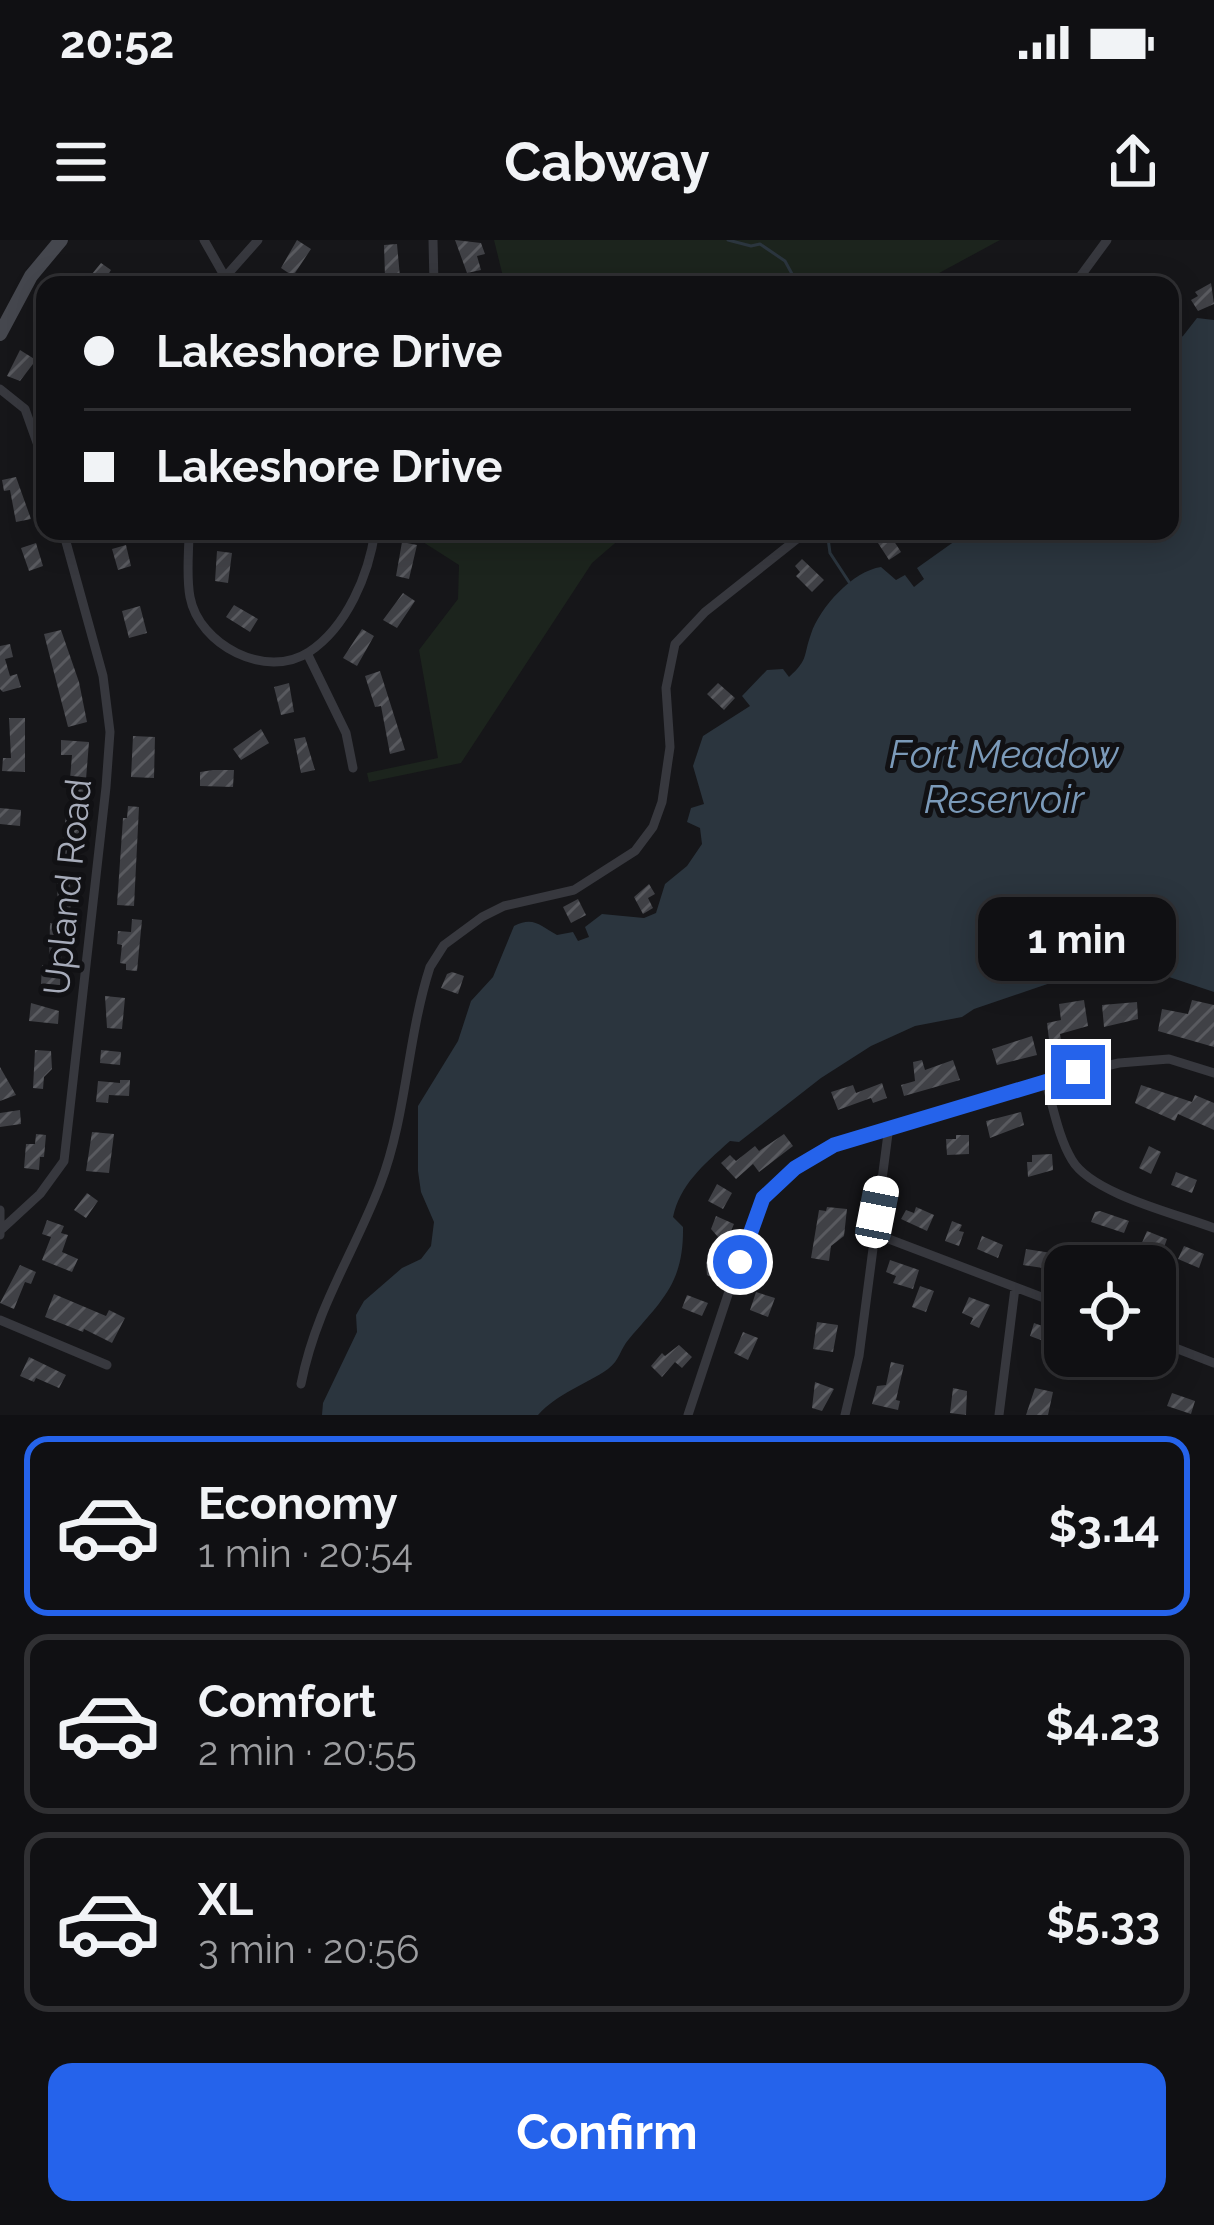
<!DOCTYPE html>
<html lang="en">
<head>
<meta charset="utf-8">
<style>
	body { margin:0; font-family:Raleway,sans-serif; background:#1e1e21; color:#f1f3f6; height:100vh; display:flex; flex-direction:column; font-size:45px; white-space:nowrap }
	* { box-sizing:border-box; margin:0 }
	p { font-size:39px; color:#9c9da0 }
	.icon { flex:none; width:66px; height:66px; fill:none; stroke:currentColor; stroke-width:2; stroke-linecap:round; stroke-linejoin:round }
	.map { position:relative; height:1175px; overflow:hidden }
	.panel { display:flex; flex-direction:column; background:#101013; flex:1 }
	.panel>* { flex:none }
	.banner { position:absolute; left:36px; top:36px; width:1143px; height:264px; border-radius:24px; box-shadow:0 6px 30px #0003,0 0 0 3px #303033; display:grid; align-content:center; height:264px; padding:0 48px; background:#101013 }
	.fabs { position:absolute; left:1044px; top:1005px; display:grid; gap:24px }
	.fabs a { display:grid; place-items:center; width:132px; height:132px; border-radius:24px; background:#101013; box-shadow:0 6px 30px #0003,0 0 0 3px #303033; font-size:60px }
	.end { position:absolute; width:54px; height:54px; margin:-27px; border:15px solid #2563eb; background:#fff; box-shadow:0 0 0 6px #fff }
	.from { border-radius:50% }
	.bubble { position:absolute; height:84px; border-radius:24px; background:#101013; box-shadow:0 6px 30px #0003,0 0 0 3px #303033; font-size:39px; font-weight:700; line-height:84px; text-align:center }
	.car { position:absolute; width:36px; height:72px; margin:-36px -18px; border-radius:15px; box-shadow:0 0 9px 3px #0007; background:linear-gradient(#fff 24%,#345 0 40%,#fff 0 76%,#345 0 86%,#fff 0) }
	.banner b { display:flex; align-items:center; gap:42px; height:114px; font-size:45px }
	.banner b+b { border-top:3px solid #303033 }
	.banner i { width:30px; height:30px; background:#f1f3f6 }
	ul { padding:21px 0 0; list-style:none }
	li { display:flex; align-items:center; gap:36px; height:180px; margin:0 24px 18px; padding:0 24px; border:6px solid #303033; border-radius:24px }
	li div { flex:1 }
	li b { display:block; font-size:45px }
	li em { font-style:normal; font-weight:700 }
	li.on { border-color:#2563eb }
	li>.icon { width:108px; height:108px; stroke-width:1.5 }
	.action { display:flex; gap:24px; margin-top:auto; padding:24px 48px }
	.action a { flex:1; height:138px; border-radius:24px; background:#2563eb; color:#fff; font-size:48px; font-weight:700; line-height:138px; text-align:center }
	.status { display:flex; justify-content:space-between; align-items:center; height:84px; padding:0 60px; background:#101013; direction:ltr }
	.status svg { height:33px; fill:currentColor }
	header { display:flex; justify-content:space-between; align-items:center; height:156px; padding:0 48px; background:#101013; font-size:54px; font-weight:700 }
	.map>svg:first-child { display:block }
	.park { fill:#1c241d }
	.water { fill:#2b353e }
	.lines { fill:none; stroke-linecap:round; stroke-linejoin:round }
	.stream { stroke:#2b353e; stroke-width:3 }
	.building { fill:url(#building-hatch) }
	.street { stroke:#37383e; stroke-width:9 }
	.secondary { stroke:#45474e; stroke-width:14 }
	.route { stroke:#2563eb; stroke-width:15 }
	.labels { text-anchor:middle; dominant-baseline:central; stroke-width:10; stroke-linejoin:round; paint-order:stroke }
	.street-label { font-size:36px; fill:#a7acba; stroke:#111114 }
	.water-label { font-size:39px; font-style:italic; fill:#7b9ab9; stroke:#111114 }
</style>
</head>
<body>
<div class="status"><b>20:52</b><svg viewBox="0 0 49 12"><path d="M0 12V9h3v3zM5 12V6h3v6zM10 12V3h3v9zM15 12V0h3v12zM26 1h20v11H26zM47 4h2v5h-2z"/></svg></div>
<header><svg class="icon" aria-label="menu" viewBox="0 0 24 24"><path d="M4 6h16M4 12h16M4 18h16"/></svg>Cabway<svg class="icon" aria-label="share" viewBox="0 0 24 24"><path d="M12 15V3M7 8l5-5 5 5M5 13v7h14v-7"/></svg></header>
<div class="map">
<svg width="1214" height="1175" viewBox="0 0 1214 1175">
	<defs>
		<pattern id="building-hatch" width="6" height="6" patternUnits="userSpaceOnUse" patternTransform="scale(3)"><rect width="6" height="6" fill="#404146"/><path d="M-1 1l2-2M0 6l6-6M5 7l2-2" fill="none" stroke="#595a5f"/></pattern>
	</defs>
	<rect width="100%" height="100%" fill="#161619"/>
	<path class="park" d="M494 0H1000L917 45H505Z
		M386 291H629L592 323 461 523 369 542 367 533 438 518 419 410 458 359 459 325 412 295H386Z"/>
	<path class="water" d="M1197 78 1214 80V752L1154 732 1129 730 1068 737 974 769 962 777 915 786 871 806 821 838 739 902 730 901C702 926 680 945 673 977L683 987C684 1043 662 1060 629 1099 620 1109 620 1120 608 1129 585 1145 558 1153 538 1175H322L323 1163 357 1092 356 1075 364 1061 402 1028 421 1019 431 1006 434 982 421 952 418 931V866L458 801 471 761 493 737 514 686C534 676 540 686 557 695L573 692 578 701 589 697 585 687 602 674 644 678 656 673 665 644 687 626 702 604 700 588 687 582 691 568 704 564 693 526 703 496 750 466 742 456 767 430 783 429 789 437C809 419 803 416 811 394 820 367 853 331 881 327L896 340 905 335 914 347 924 339 917 328 955 301 959 291 985 294 989 291H1170V103L1183 96Z"/>
	<g class="lines">
		<path class="stream" d="M728 0 751 6 760 4 785 21 798 45
			M827 291 830 313 849 342"/>
	</g>
	<path class="building" d="M297 0 311 9 293 36 281 28Z
		M455 0 481 3 485 14 477 16 481 30 467 33Z
		M397 4 400 37H385L384 5Z
		M101 23 111 30 101 45H83Z
		M1211 43 1214 64 1198 71 1191 60 1198 56 1195 52Z
		M20 110 36 120 20 141 7 136Z
		M16 237 31 279 16 282 10 250 4 251 2 240Z
		M890 295 901 312 889 320 878 303Z
		M402 302 417 305 409 339 396 336Z
		M36 303 43 326 29 331 21 308Z
		M126 305 131 326 118 330 112 309Z
		M217 311 232 313 228 343 215 341Z
		M802 319 824 340 812 352 796 336 800 332 795 326Z
		M403 353 415 361 397 388 383 380Z
		M234 365 258 379 250 392 226 377Z
		M140 366 147 393 129 398 122 371Z
		M362 389 374 396 357 426 343 418Z
		M61 390 79 442 87 482 68 487 44 394Z
		M10 404 13 417 5 419 10 436 17 434 21 447 3 452 0 449V406Z
		M380 431 405 510 390 514 381 466 375 467 365 436Z
		M289 443 294 472 281 475 274 447Z
		M718 443 735 458 724 470 707 454Z
		M9 478H25V532L2 531 3 518H11Z
		M261 489 269 503 241 520 233 509Z
		M133 496 155 497 154 538 131 537Z
		M305 497 315 530 301 533 294 499Z
		M61 500 89 502 85 552 69 551 72 515H61Z
		M213 530H234L233 547 200 546V532Z
		M128 566 139 567 134 666 117 665 123 578H127Z
		M0 568 21 570 20 586 0 584Z
		M67 568 82 570 76 621 53 618 55 604 62 605Z
		M57 641 70 642 71 664 66 698H62L60 745 41 744 42 725 49 726 50 683 58 684Z
		M649 644 655 654 648 658 653 668 643 674 634 657Z
		M578 659 586 675 571 683 563 667Z
		M132 679 142 680 137 731 126 730V724L120 723 122 705 117 704 118 691 131 692Z
		M452 732 464 736 458 754 441 748 447 734Z
		M105 756 125 758 122 789 107 788Z
		M1084 760 1088 786 1060 794 1062 806 1050 808 1047 783 1061 780 1059 764Z
		M1192 760 1214 765V807L1158 791 1162 769 1188 774Z
		M1137 762 1138 779 1104 787 1102 765Z
		M31 763 59 771 58 784 29 781Z
		M1032 796 1037 815 997 825 992 809Z
		M35 810 51 811 52 829 44 837 43 849 33 848Z
		M101 810 121 812 120 825 100 823Z
		M922 820 925 830 953 820 960 840 904 856 901 845 915 841 913 822Z
		M0 827 16 855 0 861Z
		M120 840H130L129 856 109 855 108 863 96 862 98 841 120 843Z
		M882 843 887 858 873 863 871 858 838 870 831 852 853 845 856 853Z
		M1141 845 1192 862 1195 855 1214 863V890L1178 874 1175 881 1139 865 1135 863Z
		M20 870 21 884 0 887V873Z
		M1021 872 1024 885 990 898 986 881Z
		M92 892 114 894 109 933 86 931Z
		M36 894 46 895 44 917H40L39 930 24 928 26 904H35Z
		M784 894 793 906 759 932 753 924 736 939 721 923 730 915 736 921 755 906 759 911Z
		M956 895H969V914L947 915 946 899H956Z
		M1149 906 1161 912 1151 934 1139 928Z
		M1052 914 1053 930 1028 937 1027 922H1032V915Z
		M1176 932 1197 940 1192 953 1171 945Z
		M717 944 732 953 723 969 708 961Z
		M87 953 98 961 86 978 74 970Z
		M827 967 847 969 844 996 831 1006 829 1021 811 1018 819 970 826 971Z
		M916 967 934 975 927 991 901 979 906 970 914 973Z
		M1100 971 1129 981 1124 993 1091 982 1095 972Z
		M716 976 734 984 722 1012 731 1017 720 1041 707 1035 706 1023 718 997 711 989Z
		M47 980 64 986 61 993 68 995 62 1012 78 1019 72 1032 42 1020 51 997 42 994Z
		M952 981 962 985 959 991 964 992 959 1006 945 1001Z
		M1147 991 1167 999 1162 1013 1141 1005Z
		M982 996 1003 1005 998 1018 977 1009Z
		M1184 1006 1204 1014 1199 1028 1178 1019Z
		M1026 1009 1064 1015 1056 1036 1042 1031 1043 1028 1023 1025Z
		M890 1020 919 1030 913 1049 893 1043 896 1036 886 1032Z
		M20 1025 36 1032 31 1044 25 1042 14 1069 0 1063Z
		M920 1046 934 1051 926 1072 912 1067Z
		M756 1052 775 1058 768 1077 750 1070Z
		M54 1054 106 1076 109 1070 125 1078 112 1103 84 1089 83 1092 45 1077Z
		M687 1055 708 1063 702 1076 682 1068Z
		M969 1057 990 1065 979 1088 970 1084 973 1078 962 1073Z
		M817 1082 838 1085 833 1112 813 1109Z
		M1034 1083 1059 1092 1054 1105 1030 1096Z
		M743 1092 758 1098 748 1120 734 1113Z
		M679 1105 692 1117 682 1128 675 1122 662 1137 651 1126 662 1113 665 1116Z
		M29 1117 66 1135 59 1148 36 1138 34 1142 20 1136Z
		M891 1122 904 1125 896 1160 900 1161 898 1170 872 1164 877 1146 886 1145Z
		M815 1142 834 1149 822 1171 812 1168Z
		M953 1148 967 1151 966 1175 950 1173Z
		M1035 1148 1053 1152 1048 1175H1026Z
		M1172 1153 1195 1161 1191 1174 1167 1166Z"/>
	<g class="lines">
		<path class="street" d="M204 0 225 37
			M433 0 434 45
			M218 45 258 0
			M1074 45 1107 0
			M0 149 25 169 45 225
			M189 291C189 312 186 336 190 357 199 405 266 440 309 412 347 387 369 334 375 291
			M307 413 346 493 353 528
			M1045 840C1053 865 1058 897 1072 920 1092 954 1177 974 1214 988
			M0 970V995
			M2 989 40 954 64 921 106 547 110 492 103 436 63 291
			M873 993 1065 1066
			M0 1080 107 1125
			M1155 1100 1214 1123
			M301 1144C316 1068 353 1015 380 945 407 875 407 798 430 727L444 705 482 677 504 666 574 650 635 611 653 587 662 562 670 507 666 448 675 404 705 372 807 291
			M688 1175 756 970 771 948 795 928 834 905 862 894 1045 840 1119 823 1169 819 1214 833
			M845 1175 859 1116 889 886
			M999 1175 1015 1048"/>
		<path class="secondary" d="M0 94 31 36 61 0"/>
	</g>
	<g class="lines">
		<path class="route" d="M740 1022 763 958 795 928 834 905 1078 832"/>
	</g>
	<g class="labels">
		<g class="street-label">
			<text transform="translate(67 647) rotate(-84)">Upland Road</text>
		</g>
		<g class="water-label">
			<text x="1004" y="514">Fort Meadow<tspan x="1004" dy="45">Reservoir</tspan></text>
		</g>
	</g>
</svg>
<div class="fabs">
<a><svg class="icon" aria-label="locate" viewBox="0 0 24 24"><circle cx="12" cy="12" r="6"/><path d="M12 2v4M12 18v4M2 12h4M18 12h4"/></svg></a>
</div>
<i class="end from" style="left:740px;top:1022px"></i>
<i class="end" style="left:1078px;top:832px"></i>
<div class="bubble" style="left:978px;top:657px;width:198px">1 min</div>
<i class="car" style="left:877px;top:972px;rotate:11deg"></i>
<div class="banner">
<b><i class="from"></i>Lakeshore Drive</b>
<b><i></i>Lakeshore Drive</b>
</div>
</div>
<section class="panel">
<ul>
<li class="on"><svg class="icon" aria-label="car" viewBox="0 0 24 24"><path d="M5 17H2v-5l4-1 3-4h7l3 4 3 1v5h-3M9 17h6M6 11h13"/><circle cx="7" cy="17" r="2"/><circle cx="17" cy="17" r="2"/></svg><div><b>Economy</b><p>1 min · 20:54</p></div><em>$3.14</em></li>
<li><svg class="icon" aria-label="car" viewBox="0 0 24 24"><path d="M5 17H2v-5l4-1 3-4h7l3 4 3 1v5h-3M9 17h6M6 11h13"/><circle cx="7" cy="17" r="2"/><circle cx="17" cy="17" r="2"/></svg><div><b>Comfort</b><p>2 min · 20:55</p></div><em>$4.23</em></li>
<li><svg class="icon" aria-label="car" viewBox="0 0 24 24"><path d="M5 17H2v-5l4-1 3-4h7l3 4 3 1v5h-3M9 17h6M6 11h13"/><circle cx="7" cy="17" r="2"/><circle cx="17" cy="17" r="2"/></svg><div><b>XL</b><p>3 min · 20:56</p></div><em>$5.33</em></li>
</ul>
<div class="action"><a>Confirm</a></div>
</section>
</body>
</html>
